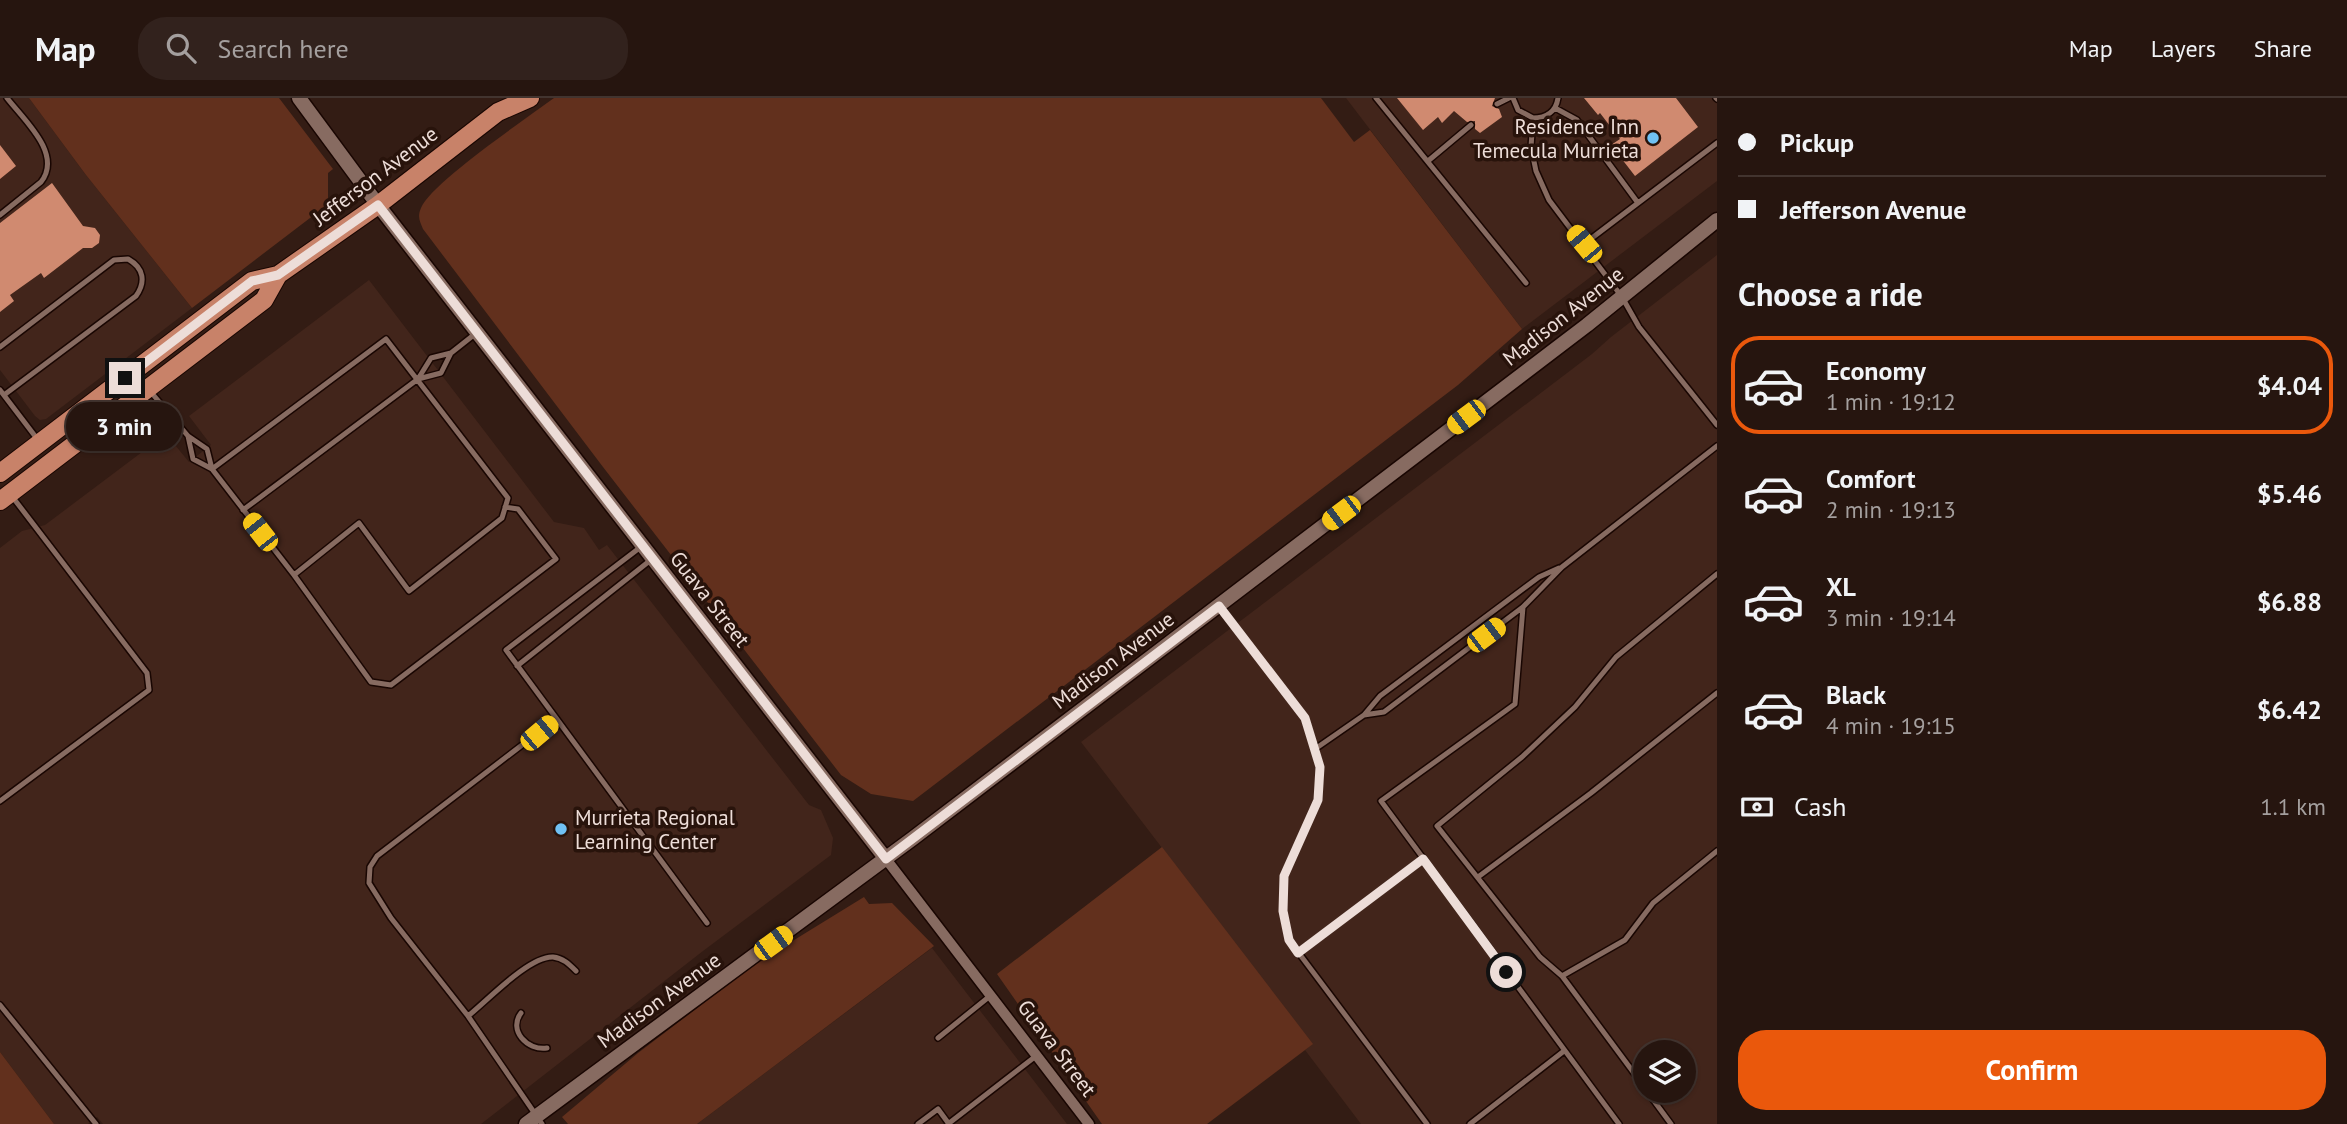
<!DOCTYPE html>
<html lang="en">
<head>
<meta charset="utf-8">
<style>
	body { margin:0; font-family:"PT Sans",sans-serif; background:#32221d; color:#f1f3f6; height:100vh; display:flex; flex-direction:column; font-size:26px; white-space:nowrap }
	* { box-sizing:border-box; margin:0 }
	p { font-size:23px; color:#a49f9e }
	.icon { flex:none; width:38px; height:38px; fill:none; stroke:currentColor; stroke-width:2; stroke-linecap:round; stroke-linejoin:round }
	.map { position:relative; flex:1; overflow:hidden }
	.side { display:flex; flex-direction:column; background:#26150f; width:630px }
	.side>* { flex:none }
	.banner { display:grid; align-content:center; height:154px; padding:0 21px; background:#26150f }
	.fabs { position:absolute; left:1633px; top:942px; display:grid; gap:14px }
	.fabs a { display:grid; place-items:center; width:63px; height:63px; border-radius:50%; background:#26150f; box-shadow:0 2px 5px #0004,0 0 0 2px #42342f; font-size:35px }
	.end { position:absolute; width:32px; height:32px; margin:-16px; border:9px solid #edddd8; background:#111; box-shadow:0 0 0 4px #111 }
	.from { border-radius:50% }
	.bubble { position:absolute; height:49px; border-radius:24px; background:#26150f; box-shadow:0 2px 5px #0004,0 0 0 2px #42342f; font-size:23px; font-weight:800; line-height:49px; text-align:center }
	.car { position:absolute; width:21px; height:42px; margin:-21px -10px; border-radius:9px; box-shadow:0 0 5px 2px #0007; background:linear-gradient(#f5c518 24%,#345 0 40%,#f5c518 0 76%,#345 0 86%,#f5c518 0) }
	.banner b { display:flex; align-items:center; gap:24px; height:66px; font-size:26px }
	.banner b+b { border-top:2px solid #42342f }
	.banner i { width:18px; height:18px; background:#f1f3f6 }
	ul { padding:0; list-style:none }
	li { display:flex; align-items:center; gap:21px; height:98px; margin:0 14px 10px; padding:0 7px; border:4px solid transparent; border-radius:28px }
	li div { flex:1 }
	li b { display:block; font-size:26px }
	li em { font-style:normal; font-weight:800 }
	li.current { border-color:#ea580c }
	li>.icon { width:63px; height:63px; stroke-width:1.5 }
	h2 { padding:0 21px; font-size:32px; line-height:84px }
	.pay { display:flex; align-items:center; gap:18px; height:77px; padding:0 21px; font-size:26px }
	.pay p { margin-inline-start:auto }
	.action { display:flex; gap:14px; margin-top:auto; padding:14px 21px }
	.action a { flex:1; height:80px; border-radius:28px; background:#ea580c; color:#fff; font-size:28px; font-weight:800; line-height:80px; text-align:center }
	header { display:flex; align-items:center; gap:42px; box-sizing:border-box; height:98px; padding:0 35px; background:#26150f; border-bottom:2px solid #42342f }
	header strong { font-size:33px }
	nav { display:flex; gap:38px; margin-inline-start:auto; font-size:24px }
	.search { width:490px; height:63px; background:#32221d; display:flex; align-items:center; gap:18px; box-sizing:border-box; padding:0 24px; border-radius:28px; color:#a49f9e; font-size:26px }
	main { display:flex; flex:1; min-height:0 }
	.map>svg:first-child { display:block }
	.built { fill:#42251b; fill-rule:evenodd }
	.green { fill:#62301d }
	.building { fill:#d08a70 }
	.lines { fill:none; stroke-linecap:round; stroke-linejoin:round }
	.service-casing { stroke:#190602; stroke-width:8 }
	.minor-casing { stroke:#190602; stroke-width:13 }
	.tertiary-casing { stroke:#190602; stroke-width:17 }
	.primary-casing { stroke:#190602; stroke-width:20 }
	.service { stroke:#876b61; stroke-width:5 }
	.minor { stroke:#876b61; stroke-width:10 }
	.tertiary { stroke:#876b61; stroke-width:14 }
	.primary { stroke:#c88269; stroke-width:18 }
	.route { stroke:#edddd8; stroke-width:9 }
	.poi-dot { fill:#70c1f4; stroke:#28130b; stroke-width:2.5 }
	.labels { text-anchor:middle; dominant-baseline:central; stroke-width:7; stroke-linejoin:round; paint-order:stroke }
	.poi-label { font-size:21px; fill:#edddd8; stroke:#28130b; text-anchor:end }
	.street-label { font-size:21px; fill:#edddd8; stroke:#28130b }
</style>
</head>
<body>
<header>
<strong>Map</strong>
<div class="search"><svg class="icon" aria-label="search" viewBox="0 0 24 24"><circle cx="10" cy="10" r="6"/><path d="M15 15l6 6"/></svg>Search here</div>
<nav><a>Map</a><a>Layers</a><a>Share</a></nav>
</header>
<main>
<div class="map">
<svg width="1717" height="1026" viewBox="0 0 1717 1026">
	<rect width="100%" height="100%" fill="#331c14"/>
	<path class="built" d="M0 0H29L86 77 192 210 46 321 40 322 35 318 0 272Z
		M1346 0H1717V83L1522 231Z
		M1717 157V1026H1361L1305 952 1312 946 1081 644 1592 256 1611 239ZM1645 954H1684V992H1645Z
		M369 182 554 424 584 430 599 452 607 447 809 707 821 712 833 740 831 757 703 853 481 1026H103L97 1019 88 1026H54L0 954V450L22 433 45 427 166 336 189 364 211 347 189 318Z
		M932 850 1067 1026H697Z"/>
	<path class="green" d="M29 0H279L333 71 328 75V101L331 104 192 210 86 77Z
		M554 0H1321L1354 44 1370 32 1522 231 1458 287 913 703 871 696 841 677 603 369 423 131C420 123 417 119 421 110 431 85 527 20 554 0Z
		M1162 749 1313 946 1207 1026H1102L997 876Z
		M864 799 869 806 892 805 934 848 697 1026H568L562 1019 638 955 755 866Z
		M0 954 54 1026H0Z"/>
	<path class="building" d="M1397 0H1495L1492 8 1499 11 1502 19 1480 35 1475 31V23L1467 24 1454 13 1442 25 1438 19 1423 32Z
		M1584 0H1676L1698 29 1635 78 1611 47 1620 41 1600 15 1598 17Z
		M0 47 16 68 0 81Z
		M52 85 83 128 95 130 100 137 99 145 92 150H83L44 180 41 175 10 197 14 203 0 214V125Z"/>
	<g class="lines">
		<g class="service-casing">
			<path id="service" d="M1376 0 1526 185
				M1513 0 1518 12 1533 20C1547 20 1556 13 1558 0
				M1716 0 1717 1
				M1497 6 1509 0
				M1555 10 1577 22 1638 105
				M1533 20 1531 49 1536 73 1549 102 1622 199 1639 229 1717 327
				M1428 63 1471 27
				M0 117 41 84C63 56 24 22 7 0
				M1584 146 1717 45
				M386 241 508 400 502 420 409 493 359 425 294 477 212 371Z
				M0 249 114 162 128 161C144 170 146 184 136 198L4 297
				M418 281 441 275 451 255
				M0 292 38 342
				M150 293 188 338 207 351 212 371 193 361 188 338
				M243 412 418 281 431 260 451 255 475 236
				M642 448 506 552 707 825
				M1717 476 1616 559 1575 609 1522 659 1437 728 1540 859 1562 878 1625 842 1653 805 1717 753
				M294 477 371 584 391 587 556 461 518 411 505 409
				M1219 508 1305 620 1320 669 1318 702 1284 778 1283 813 1289 842 1427 1026
				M1523 509 1515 606 1381 703 1619 1026
				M517 568 652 461
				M1364 617 1384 614 1523 509 1562 469 1717 348
				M1315 651 1364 617 1380 598 1539 479 1559 470
				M0 703 149 592 147 575 11 397
				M1478 779 1591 695 1717 595
				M1298 855 1423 761
				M1562 878 1645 990
				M0 907 96 1026
				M521 915C508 932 527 953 547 950
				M468 918C487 903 529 858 553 859 563 860 569 866 576 873
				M938 940 990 898
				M1646 992 1671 1026
				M542 1026 468 918 391 820 369 785 370 769 377 758 556 621
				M918 1026 938 1011 949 1026
				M948 1026 1036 958
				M1470 1026 1564 953"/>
		</g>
		<g class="minor-casing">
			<path id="minor" d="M886 761 1089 1026"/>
		</g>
		<g class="tertiary-casing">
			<path id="tertiary" d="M299 0 378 107 886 761
				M526 1026 912 741 1587 227 1717 122"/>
		</g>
		<g class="primary-casing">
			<path id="primary" d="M0 375 252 183 278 177 378 107 498 14 530 0
				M0 403 264 202 278 177"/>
		</g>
		<use href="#service" class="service"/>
		<use href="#minor" class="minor"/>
		<use href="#tertiary" class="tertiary"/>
		<use href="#primary" class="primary"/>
	</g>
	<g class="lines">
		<path class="route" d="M125 280 252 183 278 177 378 107 886 761 1219 508 1305 620 1320 669 1318 702 1284 778 1283 813 1289 842 1298 855 1423 761 1506 874"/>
	</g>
	<g class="poi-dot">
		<circle cx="1653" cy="40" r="7"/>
		<circle cx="561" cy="731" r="7"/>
	</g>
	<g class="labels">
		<g class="poi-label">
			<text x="1639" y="28">Residence Inn<tspan x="1639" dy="24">Temecula Murrieta</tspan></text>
			<text x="575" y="719" text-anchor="start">Murrieta Regional<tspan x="575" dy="24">Learning Center</tspan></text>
		</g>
		<g class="street-label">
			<text transform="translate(375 78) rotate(-37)">Jefferson Avenue</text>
			<text transform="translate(1563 218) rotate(-38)">Madison Avenue</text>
			<text transform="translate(710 501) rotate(52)">Guava Street</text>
			<text transform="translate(1113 562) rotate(-37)">Madison Avenue</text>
			<text transform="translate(659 902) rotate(-36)">Madison Avenue</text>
			<text transform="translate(1057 950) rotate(53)">Guava Street</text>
		</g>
	</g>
</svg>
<div class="fabs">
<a><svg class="icon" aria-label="layers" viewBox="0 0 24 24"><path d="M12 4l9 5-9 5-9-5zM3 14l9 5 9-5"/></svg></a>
</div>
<i class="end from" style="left:1506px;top:874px"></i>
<i class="end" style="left:125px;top:280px"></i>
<div class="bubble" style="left:66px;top:304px;width:116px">3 min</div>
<i class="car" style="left:1584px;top:146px;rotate:320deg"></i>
<i class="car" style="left:1466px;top:319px;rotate:233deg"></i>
<i class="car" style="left:1341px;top:415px;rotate:233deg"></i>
<i class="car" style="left:260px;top:434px;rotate:322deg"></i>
<i class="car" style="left:1486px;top:537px;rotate:53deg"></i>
<i class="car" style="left:539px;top:635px;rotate:50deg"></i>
<i class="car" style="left:773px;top:845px;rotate:54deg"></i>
</div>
<section class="side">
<div class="banner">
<b><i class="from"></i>Pickup</b>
<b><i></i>Jefferson Avenue</b>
</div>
<h2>Choose a ride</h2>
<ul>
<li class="current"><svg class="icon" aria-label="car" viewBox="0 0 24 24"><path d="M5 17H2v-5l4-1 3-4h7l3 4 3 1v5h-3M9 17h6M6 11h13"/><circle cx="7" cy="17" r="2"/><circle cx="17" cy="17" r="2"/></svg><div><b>Economy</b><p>1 min · 19:12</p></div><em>$4.04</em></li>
<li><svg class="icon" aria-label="car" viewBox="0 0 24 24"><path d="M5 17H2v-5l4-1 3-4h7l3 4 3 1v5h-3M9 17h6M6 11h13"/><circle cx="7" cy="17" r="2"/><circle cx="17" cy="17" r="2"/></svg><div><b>Comfort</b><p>2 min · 19:13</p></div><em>$5.46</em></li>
<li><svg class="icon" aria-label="car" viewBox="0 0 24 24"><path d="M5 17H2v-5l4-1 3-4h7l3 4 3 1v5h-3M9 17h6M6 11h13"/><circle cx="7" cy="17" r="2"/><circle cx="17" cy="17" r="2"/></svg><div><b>XL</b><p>3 min · 19:14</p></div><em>$6.88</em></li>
<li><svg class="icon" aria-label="car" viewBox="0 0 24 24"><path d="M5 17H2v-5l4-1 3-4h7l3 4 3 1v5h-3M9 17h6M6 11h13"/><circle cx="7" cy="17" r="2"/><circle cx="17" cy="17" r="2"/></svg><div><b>Black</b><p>4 min · 19:15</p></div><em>$6.42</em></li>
</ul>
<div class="pay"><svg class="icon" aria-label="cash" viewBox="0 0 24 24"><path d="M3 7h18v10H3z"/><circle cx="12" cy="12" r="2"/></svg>Cash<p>1.1 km</p></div>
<div class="action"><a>Confirm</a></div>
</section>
</main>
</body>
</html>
